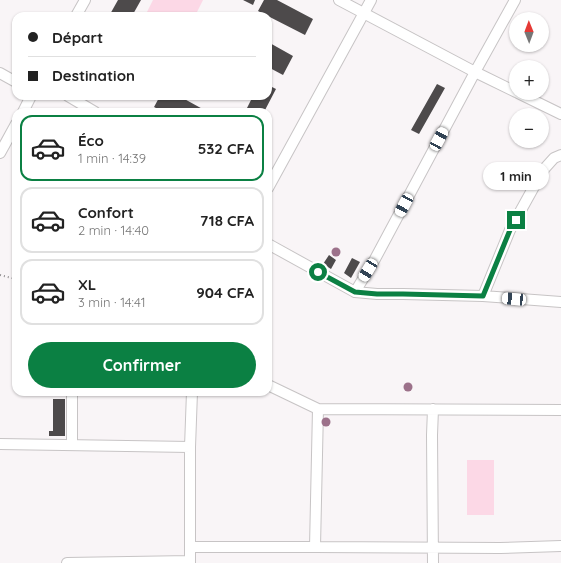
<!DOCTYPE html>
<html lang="fr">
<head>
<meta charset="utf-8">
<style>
	body { margin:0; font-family:Quicksand,sans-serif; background:#f2f2f2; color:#222; height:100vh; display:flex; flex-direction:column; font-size:15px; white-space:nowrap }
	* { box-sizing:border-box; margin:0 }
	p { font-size:13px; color:#767676 }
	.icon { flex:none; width:22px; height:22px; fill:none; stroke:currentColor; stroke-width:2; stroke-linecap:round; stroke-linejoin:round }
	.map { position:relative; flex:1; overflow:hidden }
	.panel { position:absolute; left:12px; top:108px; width:260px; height:288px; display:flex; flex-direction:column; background:#fff; border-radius:12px; box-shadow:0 1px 3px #0004 }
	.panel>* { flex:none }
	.top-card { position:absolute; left:12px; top:12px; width:260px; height:88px; border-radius:12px; box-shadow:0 1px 3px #0004; display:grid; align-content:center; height:88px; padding:0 16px; background:#fff }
	.needle { width:26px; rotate:359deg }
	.tools { position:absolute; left:509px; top:12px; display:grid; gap:8px }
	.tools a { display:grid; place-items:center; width:40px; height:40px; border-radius:50%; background:#fff; box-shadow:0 1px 3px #0004; font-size:20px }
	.end { position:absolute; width:18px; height:18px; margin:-9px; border:5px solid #0b8043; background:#fff; box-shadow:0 0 0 2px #fff }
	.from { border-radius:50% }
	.bubble { position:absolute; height:28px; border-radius:14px; background:#fff; box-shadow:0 1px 3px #0004; font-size:13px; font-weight:700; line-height:28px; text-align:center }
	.car { position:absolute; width:12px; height:24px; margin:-12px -6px; border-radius:5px; box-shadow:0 0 3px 1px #0007; background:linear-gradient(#fff 24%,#345 0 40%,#fff 0 76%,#345 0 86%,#fff 0) }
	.top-card b { display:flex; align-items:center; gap:14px; height:38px; font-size:15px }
	.top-card b+b { border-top:1px solid #e0e0e0 }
	.top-card i { width:10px; height:10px; background:#222 }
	ul { padding:7px 0 0; list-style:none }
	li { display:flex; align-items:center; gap:12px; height:66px; margin:0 8px 6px; padding:0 8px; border:2px solid #e0e0e0; border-radius:12px }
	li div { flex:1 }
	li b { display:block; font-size:15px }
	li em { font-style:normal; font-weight:700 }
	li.selected { border-color:#0b8043 }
	li>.icon { width:36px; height:36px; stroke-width:1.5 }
	.action { display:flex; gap:8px; margin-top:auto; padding:8px 16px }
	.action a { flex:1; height:46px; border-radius:24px; background:#0b8043; color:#fff; font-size:16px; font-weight:700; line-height:46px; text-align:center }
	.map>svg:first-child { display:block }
	.green { fill:#fcd8e6 }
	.building { fill:#4d4a4b }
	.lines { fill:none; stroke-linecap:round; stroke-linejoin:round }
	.street-casing { stroke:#c7c4c5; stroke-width:12 }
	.path { stroke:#908e8f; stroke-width:2; stroke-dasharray:1 3; stroke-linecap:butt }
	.street { stroke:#fff; stroke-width:10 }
	.tree { fill:#9c718a }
	.route { stroke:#0b8043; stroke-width:5 }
</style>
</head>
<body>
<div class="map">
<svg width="561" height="563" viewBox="0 0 561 563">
	<rect width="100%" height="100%" fill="#f9f5f7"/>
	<path class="green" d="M153 0H203L195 16H145Z
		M467 460H494V515H467Z"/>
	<path class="building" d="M118 0H141L132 16H109Z
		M243 0H255L253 5Z
		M264 0H277L313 19 305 35 258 11Z
		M268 42 293 56 283 75 268 67Z
		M437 84 445 88 419 134 411 130Z
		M268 85 276 89 264 112H245L253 96H268Z
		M160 96H179L208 112H164L154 107Z
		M329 255 336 260 331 269 323 264Z
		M352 258 360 262 351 278 344 273Z
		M53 399H65V436H49V431H53Z"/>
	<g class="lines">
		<g class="street-casing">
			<path id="street" d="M339 0 475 72 516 92
				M76 16 85 0
				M0 73 16 82
				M518 93 561 114
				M68 96 95 112
				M23 112 31 96
				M0 153 16 124
				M268 188 371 0
				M268 244 355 292 377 294H403L483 296 561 302
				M355 292 375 259 475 72 515 0
				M483 296 510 230 536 183 545 168 554 158 561 155
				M268 385 318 409 561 410
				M72 392V445
				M433 409 432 435 433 563
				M0 444 190 447
				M190 547H315L500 548 561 546
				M315 547 318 409
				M67 563 190 561
				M190 563V447L192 392"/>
		</g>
		<path class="path" d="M0 275 16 279"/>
		<use href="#street" class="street"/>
	</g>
	<g class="tree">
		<circle cx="336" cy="252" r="4.5"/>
		<circle cx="408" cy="387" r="4.5"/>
		<circle cx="326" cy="422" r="4.5"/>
	</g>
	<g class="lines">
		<path class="route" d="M318 272 355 292 377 294H403L483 296 510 230 516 220"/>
	</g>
</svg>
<div class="tools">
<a><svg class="needle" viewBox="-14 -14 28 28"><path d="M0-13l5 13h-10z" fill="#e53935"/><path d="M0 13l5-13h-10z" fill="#767676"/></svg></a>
<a>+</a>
<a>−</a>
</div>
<i class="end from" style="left:318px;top:272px"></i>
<i class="end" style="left:516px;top:220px"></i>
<div class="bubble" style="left:483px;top:162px;width:66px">1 min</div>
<i class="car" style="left:439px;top:139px;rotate:28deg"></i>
<i class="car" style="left:404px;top:205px;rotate:208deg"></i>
<i class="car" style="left:368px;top:270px;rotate:211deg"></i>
<i class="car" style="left:514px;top:299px;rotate:275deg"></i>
<div class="top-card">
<b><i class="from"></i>Départ</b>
<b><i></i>Destination</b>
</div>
<section class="panel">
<ul>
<li class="selected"><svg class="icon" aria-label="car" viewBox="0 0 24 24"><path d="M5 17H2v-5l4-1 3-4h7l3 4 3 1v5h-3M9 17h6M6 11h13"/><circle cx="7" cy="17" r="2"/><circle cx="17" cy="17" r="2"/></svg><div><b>Éco</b><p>1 min · 14:39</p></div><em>532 CFA</em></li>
<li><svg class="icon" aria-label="car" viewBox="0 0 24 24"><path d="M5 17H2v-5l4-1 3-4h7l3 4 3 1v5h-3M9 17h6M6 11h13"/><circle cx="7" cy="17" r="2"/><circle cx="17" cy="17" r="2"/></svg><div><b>Confort</b><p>2 min · 14:40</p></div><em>718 CFA</em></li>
<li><svg class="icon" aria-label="car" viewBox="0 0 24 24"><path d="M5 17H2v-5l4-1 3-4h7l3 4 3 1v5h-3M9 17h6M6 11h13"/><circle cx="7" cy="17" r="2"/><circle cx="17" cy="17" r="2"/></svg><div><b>XL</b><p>3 min · 14:41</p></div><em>904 CFA</em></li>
</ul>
<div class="action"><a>Confirmer</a></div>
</section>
</div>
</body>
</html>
